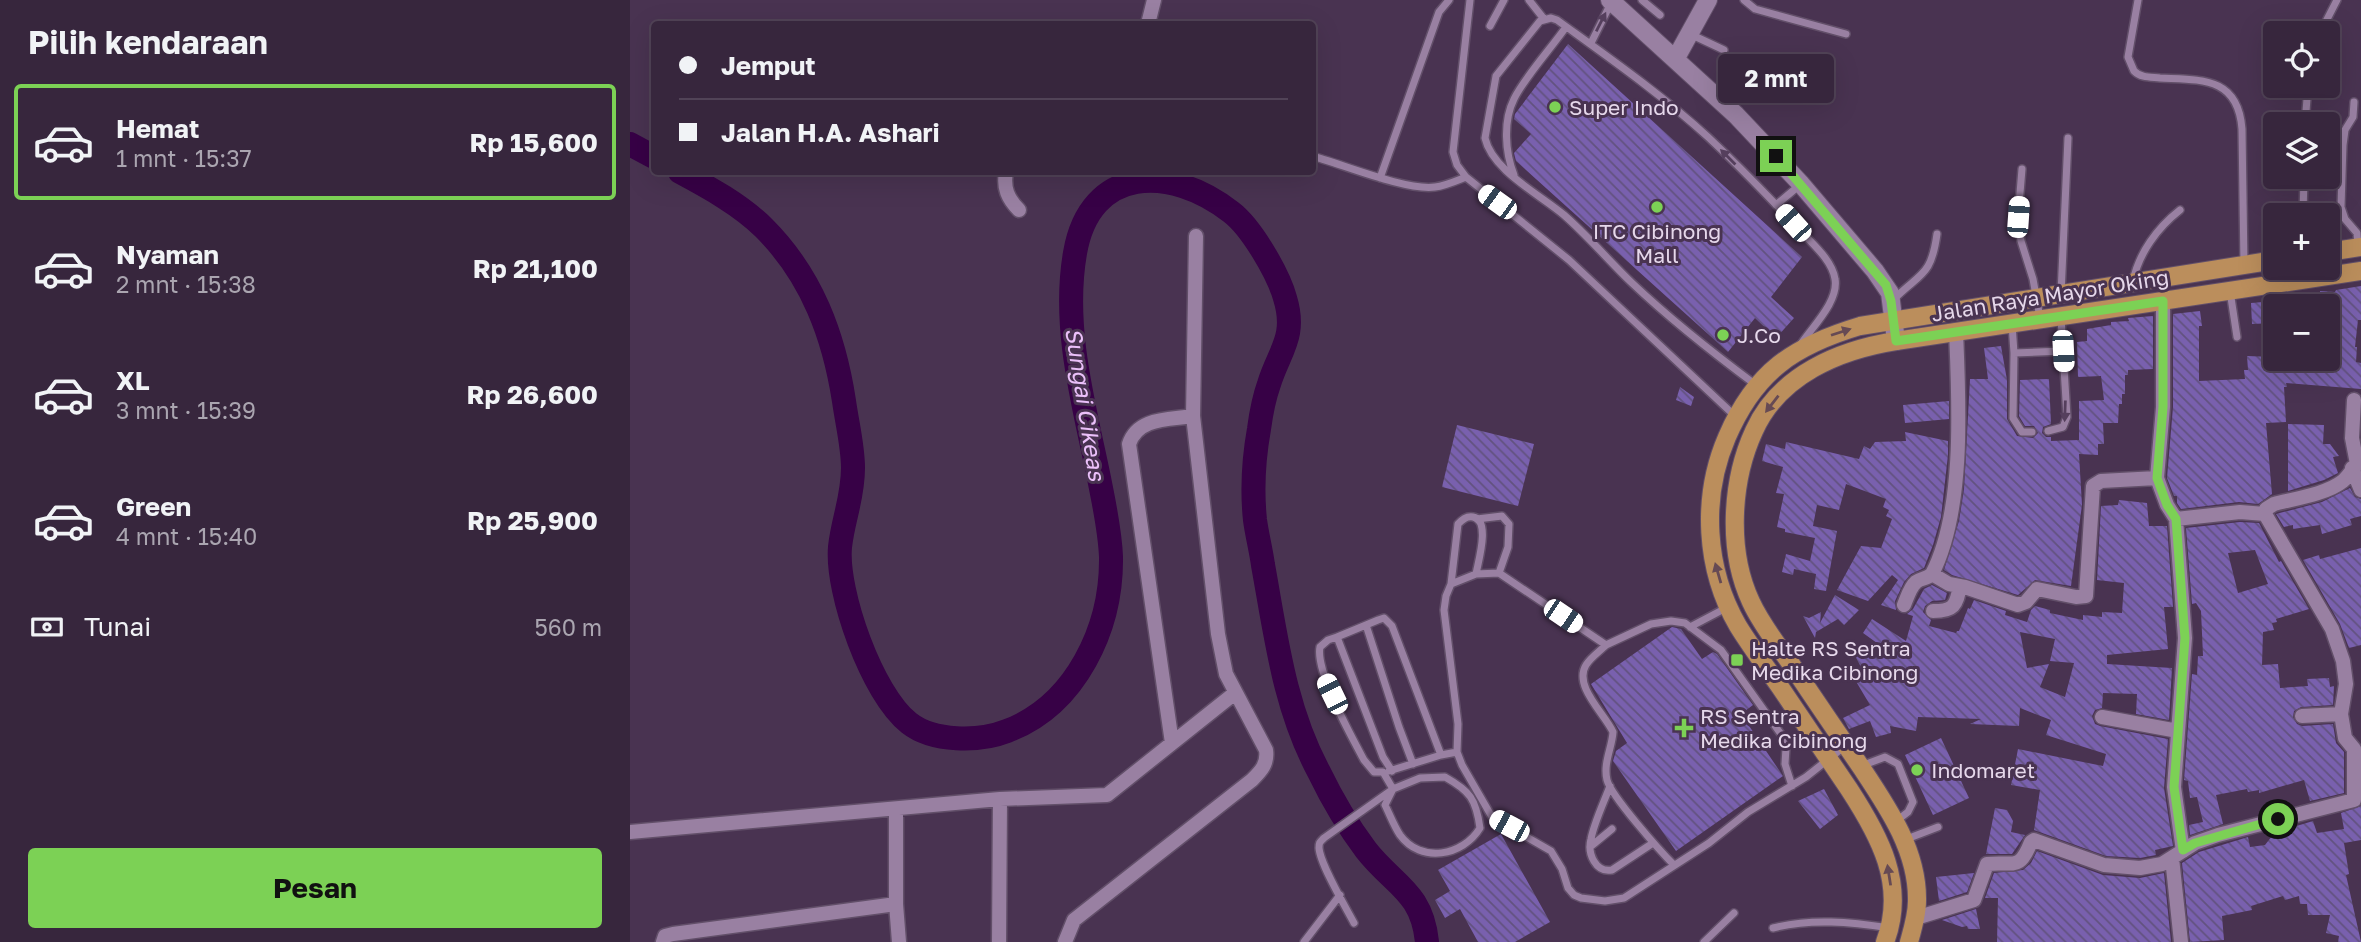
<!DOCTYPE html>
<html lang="id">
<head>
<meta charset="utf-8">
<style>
	body { margin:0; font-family:"Golos Text",sans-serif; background:#3e2e44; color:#f1f3f6; height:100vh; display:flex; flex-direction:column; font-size:26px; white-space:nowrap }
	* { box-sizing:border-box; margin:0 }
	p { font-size:23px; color:#aaa5b0 }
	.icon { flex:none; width:38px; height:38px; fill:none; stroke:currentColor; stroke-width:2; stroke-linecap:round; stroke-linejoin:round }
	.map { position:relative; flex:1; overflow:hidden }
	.drawer { display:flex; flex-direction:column; background:#37263d; width:630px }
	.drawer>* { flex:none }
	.banner { position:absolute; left:21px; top:21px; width:665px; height:154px; border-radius:7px; box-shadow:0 7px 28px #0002,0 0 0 2px #514357; display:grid; align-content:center; height:154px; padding:0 28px; background:#37263d }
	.buttons { position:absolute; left:1633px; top:21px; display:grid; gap:14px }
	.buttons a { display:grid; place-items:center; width:77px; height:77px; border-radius:7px; background:#37263d; box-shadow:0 7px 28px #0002,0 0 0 2px #514357; font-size:35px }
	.end { position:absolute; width:32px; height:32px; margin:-16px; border:9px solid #7cd155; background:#111; box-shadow:0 0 0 4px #111 }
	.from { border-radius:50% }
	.bubble { position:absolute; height:49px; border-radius:7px; background:#37263d; box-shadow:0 7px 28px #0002,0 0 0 2px #514357; font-size:23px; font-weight:700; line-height:49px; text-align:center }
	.car { position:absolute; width:21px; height:42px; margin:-21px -10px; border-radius:9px; box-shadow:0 0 5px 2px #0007; background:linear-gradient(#fff 24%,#345 0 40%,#fff 0 76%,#345 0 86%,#fff 0) }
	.banner b { display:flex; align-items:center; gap:24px; height:66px; font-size:26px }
	.banner b+b { border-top:2px solid #514357 }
	.banner i { width:18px; height:18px; background:#f1f3f6 }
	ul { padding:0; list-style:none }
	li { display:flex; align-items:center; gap:21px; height:116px; margin:0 14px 10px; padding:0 14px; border:4px solid transparent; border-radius:7px }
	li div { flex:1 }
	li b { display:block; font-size:26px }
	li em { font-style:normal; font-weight:700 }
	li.on { border-color:#7cd155 }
	li>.icon { width:63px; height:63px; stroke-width:1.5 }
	h2 { padding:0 28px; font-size:32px; line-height:84px }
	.pay { display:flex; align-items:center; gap:18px; height:77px; padding:0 28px; font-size:26px }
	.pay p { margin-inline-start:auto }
	.button { display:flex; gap:14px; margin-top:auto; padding:14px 28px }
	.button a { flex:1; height:80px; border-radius:7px; background:#7cd155; color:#111; font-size:28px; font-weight:700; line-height:80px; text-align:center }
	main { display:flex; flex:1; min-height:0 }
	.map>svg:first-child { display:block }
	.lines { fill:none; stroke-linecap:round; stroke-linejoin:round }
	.river { stroke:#370146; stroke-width:24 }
	.building { fill:url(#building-back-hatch); fill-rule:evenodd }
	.lane-casing { stroke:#624f69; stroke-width:10 }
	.street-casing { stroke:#624f69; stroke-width:17 }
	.secondary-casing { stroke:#624f69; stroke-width:20 }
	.primary-casing { stroke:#624f69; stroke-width:20 }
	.lane { stroke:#9980a2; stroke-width:7 }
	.street { stroke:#9980a2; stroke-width:14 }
	.secondary { stroke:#9980a2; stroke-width:18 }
	.primary { stroke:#bb8e5c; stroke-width:18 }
	.oneway { fill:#553f5d }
	.oneway2 { fill:#664a54 }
	.route { stroke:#7cd155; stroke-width:9 }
	.poi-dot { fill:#7cd155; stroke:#493351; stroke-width:2.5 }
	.labels { text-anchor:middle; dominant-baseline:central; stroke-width:6; stroke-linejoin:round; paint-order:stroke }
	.poi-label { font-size:21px; fill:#e6d8eb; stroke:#493351; text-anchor:start }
	.street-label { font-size:21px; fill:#e6d8eb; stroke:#493351 }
	.water-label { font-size:23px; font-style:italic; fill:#ebc0fa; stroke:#493351 }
</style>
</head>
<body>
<main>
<section class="drawer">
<h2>Pilih kendaraan</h2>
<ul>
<li class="on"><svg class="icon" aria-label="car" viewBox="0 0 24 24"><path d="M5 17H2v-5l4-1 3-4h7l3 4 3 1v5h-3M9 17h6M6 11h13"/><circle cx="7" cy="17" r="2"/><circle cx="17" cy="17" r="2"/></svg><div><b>Hemat</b><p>1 mnt · 15:37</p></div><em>Rp 15,600</em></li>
<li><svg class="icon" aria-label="car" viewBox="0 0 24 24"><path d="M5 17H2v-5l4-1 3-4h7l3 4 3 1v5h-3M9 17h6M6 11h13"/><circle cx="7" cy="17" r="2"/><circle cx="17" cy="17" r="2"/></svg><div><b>Nyaman</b><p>2 mnt · 15:38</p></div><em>Rp 21,100</em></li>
<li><svg class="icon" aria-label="car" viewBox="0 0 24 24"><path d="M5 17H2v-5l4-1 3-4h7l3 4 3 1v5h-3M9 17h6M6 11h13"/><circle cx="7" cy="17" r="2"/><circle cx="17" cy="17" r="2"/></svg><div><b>XL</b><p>3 mnt · 15:39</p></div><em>Rp 26,600</em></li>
<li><svg class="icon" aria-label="car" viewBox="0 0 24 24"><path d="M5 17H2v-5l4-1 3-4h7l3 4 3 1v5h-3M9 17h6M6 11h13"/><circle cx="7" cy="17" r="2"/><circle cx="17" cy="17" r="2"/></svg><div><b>Green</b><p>4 mnt · 15:40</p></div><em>Rp 25,900</em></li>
</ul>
<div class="pay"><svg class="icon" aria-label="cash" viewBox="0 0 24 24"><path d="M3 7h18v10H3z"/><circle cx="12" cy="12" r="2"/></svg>Tunai<p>560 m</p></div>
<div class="button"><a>Pesan</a></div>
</section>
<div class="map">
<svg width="1731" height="942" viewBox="0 0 1731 942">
	<defs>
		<pattern id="building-back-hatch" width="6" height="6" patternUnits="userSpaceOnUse" patternTransform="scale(1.75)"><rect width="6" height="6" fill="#7960ae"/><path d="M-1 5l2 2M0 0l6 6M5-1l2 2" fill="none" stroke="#62527f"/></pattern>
	</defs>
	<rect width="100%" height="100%" fill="#493351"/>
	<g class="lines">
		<path class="river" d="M0 144 24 157
			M50 172C78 187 111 205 134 228 182 276 204 336 214 401 217 423 223 446 223 468 223 498 213 519 210 547 206 592 242 694 279 723 303 742 349 742 377 731 446 705 482 628 481 557 480 530 474 504 469 478 454 405 432 328 445 253 460 165 541 165 601 212 621 227 648 273 655 298 667 337 649 351 639 384 634 398 631 414 629 429 624 457 622 491 625 520 627 535 631 550 633 565 646 636 654 707 689 772 702 799 718 826 736 850 763 885 792 891 797 942"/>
	</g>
	<path class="building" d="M938 44 1172 257 1141 297 1164 318 1146 338 1125 318 1098 352 886 161 884 153 901 134 884 119 885 114Z
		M1731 286V320H1728L1725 347H1727L1726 362 1731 363V389L1656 383 1657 387H1654L1656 422 1636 423 1642 494 1628 504 1609 502 1551 509 1547 503V496H1544L1537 478 1543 407V314L1570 311 1572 326H1569V381L1615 379 1614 370H1618L1617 356 1698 359V306H1656L1655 296 1684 294 1690 293V291L1705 292 1706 290Z
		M1645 301V323L1622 324 1621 303Z
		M1523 316V369L1498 370V375H1495V394H1492V404H1489L1488 423H1473L1474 444H1468V455L1449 454 1452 505 1441 586 1405 580 1388 595 1322 575 1314 570 1329 521 1334 489 1340 379H1358L1354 348 1371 346 1377 380V419L1387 436 1403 438 1408 433 1404 426H1395L1389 416 1390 380 1419 379 1421 424 1413 427 1412 433 1416 437H1421V441L1449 440V401L1474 400 1471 376 1448 377 1447 342 1457 341V329L1481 325V322L1499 321 1498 318Z
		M1050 387 1064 397 1061 406 1046 400Z
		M1319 401V419L1275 423 1273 405Z
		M1658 424 1694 425 1693 444H1700L1709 456 1703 457 1708 473 1694 480 1658 491Z
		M827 425 904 444 888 506 812 487Z
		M1275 432 1318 441V455L1311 517 1303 545 1294 568 1281 574 1274 582 1265 601 1266 610 1251 605 1268 580 1262 575 1238 601 1207 590 1231 546 1251 548 1262 519 1256 516 1259 510 1253 507 1256 499 1216 484 1209 510 1187 505 1183 526 1207 531 1196 591 1184 589 1186 574 1164 569 1163 575 1152 572 1156 554 1180 561 1185 538 1155 532V529L1147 527 1154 494 1146 493 1153 467 1132 461 1136 444 1155 449 1156 442 1229 459 1234 446 1240 449 1245 442 1276 441Z
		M1720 488 1725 497 1731 499V516L1720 519 1722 525 1692 534 1690 525 1663 529V525L1654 527 1646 514 1692 502Z
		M1489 500 1517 503 1519 526H1537L1543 607H1534L1538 649 1477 655V664L1542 668 1539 720 1506 714 1507 694 1473 693 1472 708 1465 710 1462 716 1465 724 1470 726 1538 739 1534 788 1543 846 1525 850 1526 855 1510 858 1476 856 1404 830 1410 790 1381 785 1388 749 1473 766 1476 754 1416 735 1421 720 1390 708 1389 726 1340 724 1351 719 1288 717 1286 731 1260 726 1261 733 1246 737 1240 721 1219 729 1213 718 1240 705 1224 678 1230 674 1227 669 1231 667 1225 656 1247 643 1233 633 1242 619 1276 641 1283 616 1277 614 1283 609 1294 589 1302 585 1317 593 1315 600 1302 601 1295 606 1293 612 1301 620 1299 626 1326 633 1327 631H1329L1338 608 1340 609 1344 600 1376 611 1375 615 1397 622 1401 610 1405 606 1420 610V613L1453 620V615L1472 617V612L1492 613 1494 583 1467 580 1471 506 1488 505ZM1390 632 1425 639 1420 661 1444 663 1435 697 1410 687 1419 664 1397 668Z
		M1610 522 1629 523 1649 562 1651 561 1679 609 1646 619 1647 622 1642 623 1644 630 1633 632 1632 665 1648 664 1650 688 1678 686 1677 679 1699 678 1700 687 1704 686 1703 705 1671 707 1664 711 1663 717 1667 724 1672 726 1703 724 1706 743 1714 752V793L1680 801 1674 780 1629 793V790L1618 792 1617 789 1586 795 1593 824 1560 835 1559 825 1573 822 1567 797 1560 798 1558 781 1554 780 1562 674 1567 675 1568 656H1573L1571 611 1566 603 1562 604 1556 528ZM1625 550 1638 584 1608 593 1598 553Z
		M1731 548V645L1719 648 1710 624 1673 560 1689 555 1690 559Z
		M1205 595 1229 610 1214 625 1208 619 1186 632 1185 638 1173 616 1179 618 1191 612 1190 623Z
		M1042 627 1051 629 1072 659 1083 652 1087 654 1123 705 1111 714 1153 776 1046 851 983 761 986 751 997 743 961 684Z
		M1311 738 1339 798 1303 815 1275 755Z
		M1194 789 1208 815 1190 829 1168 801Z
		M1731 806V840L1714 843 1719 874 1716 875 1731 942H1708L1709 936 1696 933 1700 915H1678L1677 904H1670L1669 896 1655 900 1653 896 1621 906 1622 910 1592 916 1594 940 1560 942 1552 863 1569 852 1618 837 1620 847 1635 845 1642 836 1662 834 1660 828 1683 821 1687 833 1714 829 1711 813Z
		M1365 808 1377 810 1383 821 1381 832 1395 835 1382 854H1356Z
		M871 834 920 922 885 942H848L830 909 815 918 805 900 820 891 808 870Z
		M1407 851 1473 875 1510 878 1534 873 1541 942H1367L1368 898H1355L1364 873 1393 870 1401 863Z
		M1344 873 1337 892 1309 901 1306 877Z
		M1346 909 1350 929H1338L1337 926 1332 927 1312 920Z"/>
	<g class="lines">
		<g class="lane-casing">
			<path id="lane" d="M840 0 823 152 827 165 836 177 939 260 1105 416
				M899 0 914 19
				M1012 0 1030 15
				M1114 0 1125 9 1216 34
				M1508 0 1498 57 1504 71C1511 78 1520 77 1530 78 1570 80 1608 76 1612 129L1614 265
				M860 26 874 0
				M1690 33 1707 0
				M1060 34 1094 50
				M961 43 981 3
				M1724 102 1723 117 1715 130 1713 145 1711 207 1715 219 1727 233 1728 247
				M1675 124 1678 86
				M682 156C712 164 776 191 805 187 815 186 826 181 836 177
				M1392 169 1388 217 1391 241 1403 279 1410 318
				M884 175C875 152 873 121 884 99 894 78 922 47 936 27
				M750 178 809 12 819 0
				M1146 205 1171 184
				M1673 215 1674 177
				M1503 281C1509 253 1527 228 1550 210
				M1600 291 1607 337
				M1431 294 1438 138
				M1263 300C1291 272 1301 277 1307 234
				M1382 324 1384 353 1383 418 1392 432H1402
				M1384 353 1433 351
				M1126 385C1083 353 1040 319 1002 283 979 261 958 236 934 215 909 194 862 170 855 138L866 76 910 21 921 18 927 20C978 57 1031 94 1078 137 1109 166 1139 197 1168 228 1180 242 1202 259 1205 279 1209 301 1183 326 1171 344
				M1418 431 1433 427 1437 417 1431 318
				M847 519 872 516 879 524 878 547 869 573
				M821 584 828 524C832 520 836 516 843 517 861 520 848 562 846 574
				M736 625 769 727 783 764
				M1060 627 1096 608
				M707 637 698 640 690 647C685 671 721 736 734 760L744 772H753L763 789 694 838C690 842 689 842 689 848 690 864 715 906 724 923
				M976 645C970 651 960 658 956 665 943 686 975 714 983 732 982 748 973 763 977 780 981 796 1031 852 1044 865
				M1231 766 1255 757 1268 764 1283 802 1278 812 1265 822
				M759 771 811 755
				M762 771 753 757 707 637 748 620 754 618 762 626 811 755 827 752
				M815 777C840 791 846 799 850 828 833 856 791 864 770 835 764 826 760 815 755 805L763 789 790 778Z
				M980 786C974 802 964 823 961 839 957 854 966 873 982 870L1023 843
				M1162 786 1155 764 1156 748 1153 737 1091 650 1055 623 1041 621 1021 624 976 645 869 573 846 574 821 584 816 596 814 610 828 724 827 752 832 765 862 817 921 851 932 869 938 888 944 895 951 898 975 901 994 898 1079 843 1118 812 1176 777 1215 746
				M1274 840 1308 827
				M960 847 982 829
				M1143 928C1181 918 1221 922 1260 928
				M674 942 710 895
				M1074 942 1104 913"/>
		</g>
		<g class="street-casing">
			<path id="street" d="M518 24 524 0
				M376 172C373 188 378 199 389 210
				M1533 301V407L1527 478 1537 505 1546 519 1555 638 1544 787 1553 851
				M1724 400 1722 438 1727 464
				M1722 468 1731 490
				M1635 514 1636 509 1644 504C1663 499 1697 494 1713 481 1720 475 1724 466 1731 460
				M1546 519 1610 512 1635 514
				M1302 574 1319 584 1335 587 1388 605 1396 602 1407 589 1446 597 1456 596 1463 486 1471 481 1527 478
				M1302 574C1335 510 1329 402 1326 332
				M1274 605C1277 598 1280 587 1286 582 1291 578 1297 579 1302 574
				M1303 611C1324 611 1326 606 1330 586
				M1672 716 1711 714
				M1472 717 1548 731
				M542 743 499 444C508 417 539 420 563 416
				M266 809V904L269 942
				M0 832 370 799 477 795 605 693
				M1542 858 1551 942
				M1286 918 1344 900 1357 864C1384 861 1389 872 1401 842L1404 840 1474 865 1510 868 1532 864 1565 843 1588 835 1724 800V749L1715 738 1711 714 1716 684 1713 661 1702 629 1635 514
				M33 942 35 936 43 934 266 904
				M369 942 370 799
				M435 942 444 920 622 780C631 771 638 764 636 750L596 674 588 634 563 416 566 236"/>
		</g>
		<g class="secondary-casing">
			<path id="secondary" d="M980 0 1106 115 1171 184 1245 271 1260 293 1266 341
				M1046 58 1078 0"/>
		</g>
		<g class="primary-casing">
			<path id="primary" d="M1698 252 1731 247
				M1255 942C1277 885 1249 835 1219 789 1196 755 1173 721 1150 687 1136 667 1121 647 1108 626 1075 569 1071 497 1097 437 1125 372 1163 346 1230 326L1645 260
				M1279 942C1283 928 1287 915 1287 901 1288 852 1259 809 1233 770 1209 735 1185 700 1161 664 1147 644 1131 624 1121 602 1097 551 1101 481 1124 431 1149 375 1209 350 1266 341L1731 271"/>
		</g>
		<use href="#lane" class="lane"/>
		<use href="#street" class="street"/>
		<use href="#secondary" class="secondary"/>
		<use href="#primary" class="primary"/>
	</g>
	<defs><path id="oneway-solid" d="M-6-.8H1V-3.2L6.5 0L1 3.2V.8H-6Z" transform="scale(1.75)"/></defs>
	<g class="oneway">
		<use href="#oneway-solid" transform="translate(971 22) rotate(-63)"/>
		<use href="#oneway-solid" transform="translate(1098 157) rotate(-135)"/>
		<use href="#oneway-solid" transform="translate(1435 411) rotate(92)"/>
	</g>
	<g class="oneway2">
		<use href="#oneway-solid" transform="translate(1211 332) rotate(-18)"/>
		<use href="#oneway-solid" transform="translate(1142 404) rotate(128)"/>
		<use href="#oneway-solid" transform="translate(1088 573) rotate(-106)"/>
		<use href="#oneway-solid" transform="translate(1259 875) rotate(-99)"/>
	</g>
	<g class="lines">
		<path class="route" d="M1146 156 1256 285 1261 301 1266 341 1533 301V407L1527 478 1537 505 1546 519 1555 638 1544 787 1553 850 1565 843 1648 819"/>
	</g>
	<g class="poi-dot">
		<circle cx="925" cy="107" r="7"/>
		<circle cx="1027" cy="207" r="7"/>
		<circle cx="1093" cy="335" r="7"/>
		<rect x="1100" y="653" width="14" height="14" rx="3.5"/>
		<path d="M1050.5 717.5h7v7h7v7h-7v7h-7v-7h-7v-7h7z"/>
		<circle cx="1287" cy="770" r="7"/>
	</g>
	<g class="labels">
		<g class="poi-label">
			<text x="939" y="107">Super Indo</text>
			<text x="1027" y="231" text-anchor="middle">ITC Cibinong<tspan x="1027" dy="24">Mall</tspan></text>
			<text x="1107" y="335">J.Co</text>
			<text x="1121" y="648">Halte RS Sentra<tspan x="1121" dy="24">Medika Cibinong</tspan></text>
			<text x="1070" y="716">RS Sentra<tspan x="1070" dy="24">Medika Cibinong</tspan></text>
			<text x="1301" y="770">Indomaret</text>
		</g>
		<g class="street-label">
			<text transform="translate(1420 295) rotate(-9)">Jalan Raya Mayor Oking</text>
		</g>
		<g class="water-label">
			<text transform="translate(456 404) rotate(81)">Sungai Cikeas</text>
		</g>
	</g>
</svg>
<div class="buttons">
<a><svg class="icon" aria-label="locate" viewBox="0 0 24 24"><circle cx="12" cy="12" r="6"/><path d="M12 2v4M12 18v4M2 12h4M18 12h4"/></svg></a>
<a><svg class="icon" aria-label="layers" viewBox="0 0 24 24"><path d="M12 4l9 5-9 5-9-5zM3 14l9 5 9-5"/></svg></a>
<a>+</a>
<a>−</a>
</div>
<i class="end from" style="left:1648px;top:819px"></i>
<i class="end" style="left:1146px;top:156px"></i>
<div class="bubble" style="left:1088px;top:54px;width:116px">2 mnt</div>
<i class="car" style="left:867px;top:202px;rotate:306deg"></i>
<i class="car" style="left:1388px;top:217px;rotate:4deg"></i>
<i class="car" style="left:1163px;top:223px;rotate:318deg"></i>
<i class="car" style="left:1433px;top:351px;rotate:177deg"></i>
<i class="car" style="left:933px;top:616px;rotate:124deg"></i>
<i class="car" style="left:702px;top:694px;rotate:334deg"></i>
<i class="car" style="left:879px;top:826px;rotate:298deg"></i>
<div class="banner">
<b><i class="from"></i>Jemput</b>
<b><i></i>Jalan H.A. Ashari</b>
</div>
</div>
</main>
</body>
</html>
